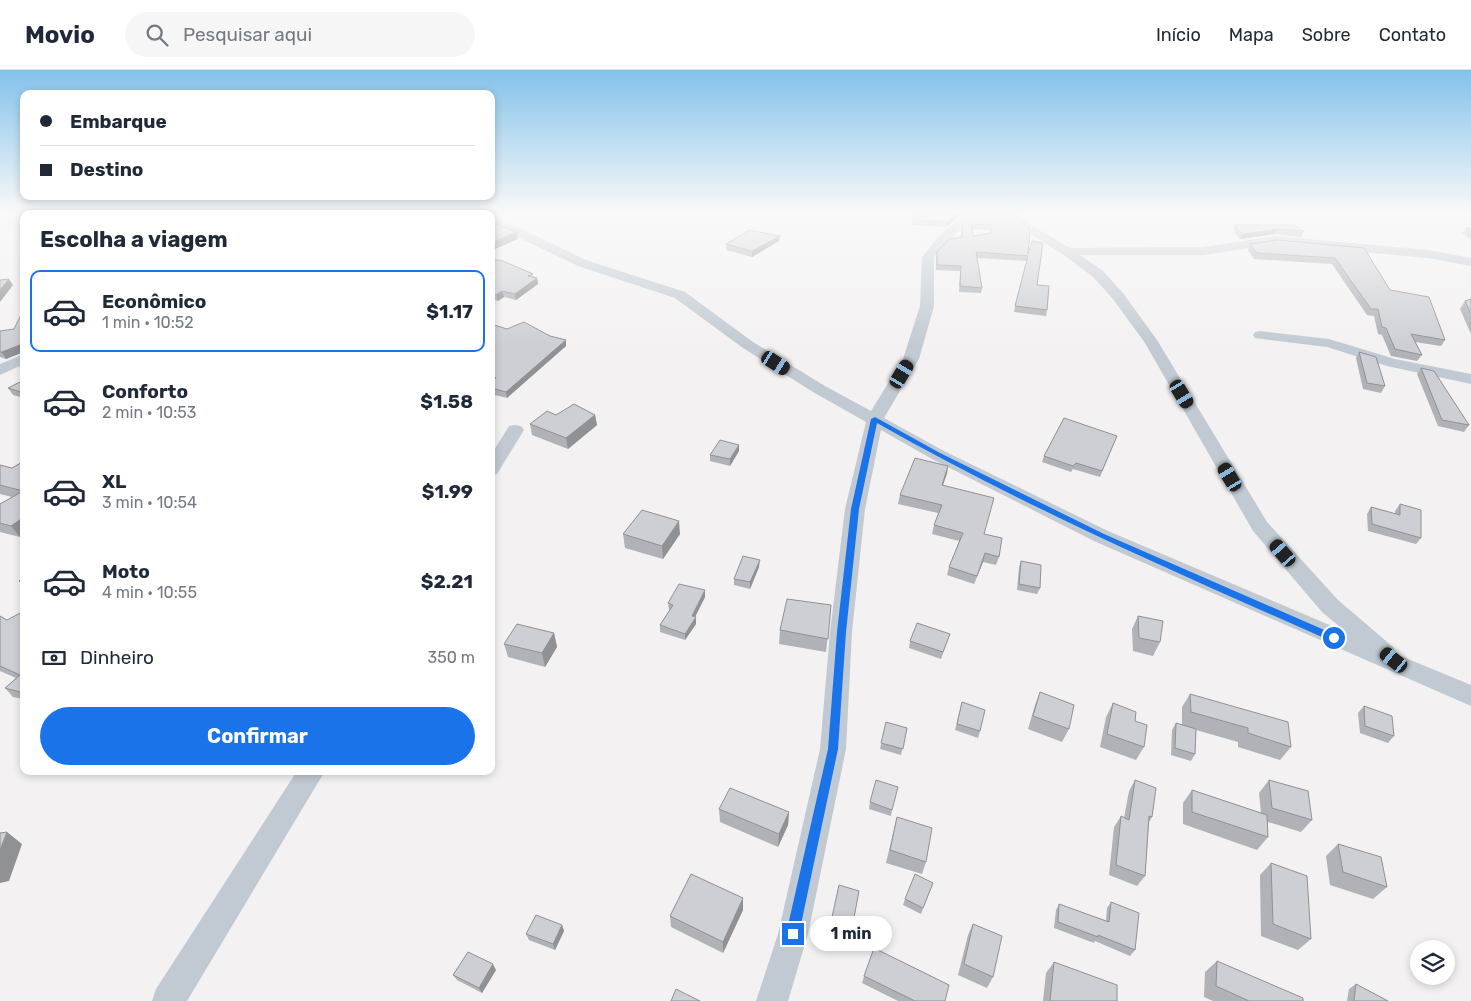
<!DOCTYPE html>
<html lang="pt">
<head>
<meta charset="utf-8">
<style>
	body { margin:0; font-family:Rubik,sans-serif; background:#f6f6f7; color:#1f2937; height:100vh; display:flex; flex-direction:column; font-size:19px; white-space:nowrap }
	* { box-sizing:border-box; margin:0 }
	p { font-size:16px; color:#747a83 }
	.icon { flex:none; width:28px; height:28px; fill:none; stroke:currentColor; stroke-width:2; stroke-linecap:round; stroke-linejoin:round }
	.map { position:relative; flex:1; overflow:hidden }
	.panel { position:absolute; left:20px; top:140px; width:475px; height:565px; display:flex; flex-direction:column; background:#fff; border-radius:10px; box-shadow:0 2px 8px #0003 }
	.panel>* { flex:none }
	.top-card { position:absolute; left:20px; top:20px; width:475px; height:110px; border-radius:10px; box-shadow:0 2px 8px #0003; display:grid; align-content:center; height:110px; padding:0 20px; background:#fff }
	.fabs { position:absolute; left:1410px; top:870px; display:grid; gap:10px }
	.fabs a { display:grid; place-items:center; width:45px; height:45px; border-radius:50%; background:#fff; box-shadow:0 2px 8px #0003; font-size:25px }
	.end { position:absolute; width:22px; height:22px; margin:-11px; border:6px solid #1a73e8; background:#fff; box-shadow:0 0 0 2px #fff }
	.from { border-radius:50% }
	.bubble { position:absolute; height:35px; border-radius:18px; background:#fff; box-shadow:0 2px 8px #0003; font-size:16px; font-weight:700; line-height:35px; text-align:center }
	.car { position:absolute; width:15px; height:30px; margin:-15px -8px; border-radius:6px; box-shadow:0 0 4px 1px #0007; background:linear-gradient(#222 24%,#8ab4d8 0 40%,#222 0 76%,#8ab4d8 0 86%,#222 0) }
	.top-card b { display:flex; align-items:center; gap:18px; height:48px; font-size:19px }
	.top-card b+b { border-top:1px solid #e0e1e3 }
	.top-card i { width:12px; height:12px; background:#1f2937 }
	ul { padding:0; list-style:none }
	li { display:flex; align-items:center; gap:15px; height:82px; margin:0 10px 8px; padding:0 10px; border:2px solid transparent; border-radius:10px }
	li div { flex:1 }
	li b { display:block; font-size:19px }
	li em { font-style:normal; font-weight:700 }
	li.selected { border-color:#1a73e8 }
	li>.icon { width:45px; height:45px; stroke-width:1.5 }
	h2 { padding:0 20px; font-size:22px; line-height:60px }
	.pay { display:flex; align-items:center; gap:12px; height:55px; padding:0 20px; font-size:19px }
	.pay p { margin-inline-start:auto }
	.cta { display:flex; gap:10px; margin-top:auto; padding:10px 20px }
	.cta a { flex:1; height:58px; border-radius:30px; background:#1a73e8; color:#fff; font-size:20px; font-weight:700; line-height:58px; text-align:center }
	header { display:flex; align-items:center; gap:30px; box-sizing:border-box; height:70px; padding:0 25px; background:#fff; border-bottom:1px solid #e0e1e3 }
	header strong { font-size:24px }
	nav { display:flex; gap:28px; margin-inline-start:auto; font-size:18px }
	.search { width:350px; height:45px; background:#f6f6f7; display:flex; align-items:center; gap:12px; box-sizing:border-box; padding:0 18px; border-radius:28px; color:#747a83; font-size:19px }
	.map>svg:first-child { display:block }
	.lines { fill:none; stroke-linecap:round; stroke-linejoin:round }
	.minor { fill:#c1cad2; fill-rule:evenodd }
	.wall { fill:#b0b2b7; fill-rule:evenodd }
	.shaded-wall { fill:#909195 }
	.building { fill:#cdcfd5; stroke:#909195; fill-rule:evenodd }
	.route { fill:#1a73e8 }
</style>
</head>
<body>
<header>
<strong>Movio</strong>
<div class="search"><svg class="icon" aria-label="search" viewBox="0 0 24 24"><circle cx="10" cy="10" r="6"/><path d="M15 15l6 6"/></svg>Pesquisar aqui</div>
<nav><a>Início</a><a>Mapa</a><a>Sobre</a><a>Contato</a></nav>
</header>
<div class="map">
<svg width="1471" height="931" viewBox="0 0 1471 931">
	<rect width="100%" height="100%" fill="#f3f1f1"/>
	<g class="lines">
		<path class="minor" d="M965 144H977L949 170 934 187V236L919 289 884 348 944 381 1108 461 1346 562 1322 542 1253 461 1145 273 1113 229 1093 207 1064 185 1026 161 1008 144H1020L1034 157 1070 178 1203 177 1275 166 1428 180 1471 188V196L1428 188 1275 174 1203 185H1080L1103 201 1123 223 1157 270 1267 452 1338 530 1393 577 1396 584 1471 615V636L1094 471 932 389 881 360 865 439 852 562 846 679 808 864 788 931H756L778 864 820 679 830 562 845 439 866 352 813 322 743 278 675 228 578 196 491 154V147L515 156 586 190 685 222 753 272 825 316 871 341 903 289 920 236 922 187 941 164Z
			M1260 261 1329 269 1395 289 1471 304V314L1387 296 1327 277 1255 268 1253 265 1255 262Z
			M24 284V294L0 305V294Z
			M515 355 521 356 524 360 497 404 491 405V385L509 356Z
			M297 701H325L187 931H152L156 919Z"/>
	</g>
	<path class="wall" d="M962 144 946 157 911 155 912 150Z
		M1012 144 1028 184 1037 215 1047 240 1046 246 1014 242 1027 191 977 188 982 218 981 223 959 222 960 201 936 200V188L937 182 961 167 962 156ZM972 159 990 160V163L973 166Z
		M1235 155 1304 161 1301 167 1275 164 1240 169 1233 160Z
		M1466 158H1471V170L1462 163Z
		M780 166 779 171 752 187 726 180V174Z
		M1250 174 1364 178 1390 220 1445 270 1441 276 1415 272 1422 285 1417 291 1391 286 1382 265 1378 264 1374 246 1367 245 1332 194 1254 189 1248 180Z
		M491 189 537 208 538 214 516 230 504 227 498 231 491 229Z
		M1471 229V264L1460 239 1465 231Z
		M24 239V287L21 283 6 289 0 287V261L14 259Z
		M491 254 507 259 550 266 566 270V276L507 328 491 324V312L492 311H491Z
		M1359 282 1385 316 1381 323 1363 319 1356 288Z
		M1421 298 1469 355 1464 362 1438 356 1417 304Z
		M24 310V328L13 325 8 318Z
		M556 345H595L597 355 568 379 532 365 530 354Z
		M1117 366 1100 407 1073 399 1071 402 1042 392 1044 386Z
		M739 375V381L730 396 710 391V385Z
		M24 391V464L20 467 0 462V434L12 427 0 424V395L12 398Z
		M948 396 943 415 984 464 999 487 996 495 983 492 974 514 947 505 949 497 959 471 932 464 934 455 938 443 898 434 900 425Z
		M1400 434 1421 468 1416 474 1368 461 1367 444 1371 437 1395 444V441Z
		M623 464H680L663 489 625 478Z
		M1021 491 1040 518 1037 524 1017 520 1019 497Z
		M759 497 750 519 734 515V509Z
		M24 507V516L19 511Z
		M705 520V527L695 547H696V554L685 570 660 562V555L670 540H669L668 533Z
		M831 535 826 582 779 574 780 560Z
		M24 541V629L13 627 5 618 16 608 0 601V546L7 550Z
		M1138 546 1160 572 1153 586 1133 581 1132 559Z
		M554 563 557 577 545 597 508 587 504 574Z
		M950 564 941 589 909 578 910 571Z
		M1040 622 1069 659 1062 672 1028 659 1035 635Z
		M1190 624 1291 677 1280 690 1238 677V672L1196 660 1195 684 1191 691 1171 685 1172 660 1176 653 1182 655V637Z
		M962 632 980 661 978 668 955 660Z
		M1113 633 1135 651 1144 677 1136 690 1100 677 1106 647Z
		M1364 636 1394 666 1388 673 1360 663 1358 643Z
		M886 652 907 658 901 685 880 679Z
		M1135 710 1152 747 1149 752 1145 806 1137 816 1109 805 1114 757 1121 746 1124 748 1129 721Z
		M1269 710 1312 750 1301 762 1268 752V767L1257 780 1183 754V733L1192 720 1261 743 1259 723Z
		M870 732 892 740 891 746 869 739Z
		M719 739 789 742 788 755 778 777 720 752Z
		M897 747 926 792 922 804 886 793Z
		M1338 774 1387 817 1373 829 1330 815 1326 786Z
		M1271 793 1311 869 1298 880 1261 866 1260 805Z
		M933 813 921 844 903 835 905 829Z
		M839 815 859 821 851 859 831 852Z
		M1111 832 1135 880 1130 886 1095 871 1094 873 1054 858 1056 840 1059 834 1106 851 1107 838Z
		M743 840 723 883 671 857 670 846Z
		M973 854 993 907 987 918 958 905 968 865Z
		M562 855 564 861 555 880 529 870 526 864Z
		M1217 891 1303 931H1213L1204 927 1205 902Z
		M1054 892 1117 931H1043L1046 903Z
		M496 900 482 923 457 910 453 905Z
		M864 906 945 931H898L862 913Z
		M1356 914 1388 931H1347L1349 919Z"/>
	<path class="shaded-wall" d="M956 144H962L946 157 947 152Z
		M1277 159 1275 164 1240 169 1242 164Z
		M517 162 518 169 493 180 491 173Z
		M780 166 779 171 752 187V181Z
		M537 208 538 214 516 230 515 224Z
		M9 209 13 215 0 232V220Z
		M502 221 504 227 498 231 496 225Z
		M566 270V276L507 328 506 322Z
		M20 275 24 281V287L21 283 6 289 2 282Z
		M595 345 597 355 568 379 566 368Z
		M739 375V381L730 396V389Z
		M948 396 947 404 940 423 942 415Z
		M24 447V464L20 467 11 456Z
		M679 451 680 464 663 489 662 476Z
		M985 483 983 492 974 514 977 506Z
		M760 490 759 497 750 519V512Z
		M705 520V527L692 553V546Z
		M696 547V554L685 570V564Z
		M554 563 557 577 545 597 542 583Z
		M789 742 788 755 778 777 779 764Z
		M7 762 22 774 9 811 0 813V780Z
		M743 828V840L723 883V872Z
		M562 855 564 861 555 880 553 874Z
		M493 894 496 900 482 923 479 918Z"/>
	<path class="building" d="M914 144H956L947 152 912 150Z
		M975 144H1012L1030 160 1028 184 1032 171 1043 173 1037 215 1049 216 1047 240 1015 236 1028 186 976 182 982 218 960 216 961 196 937 195V182L949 169 962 167V156ZM971 154 991 155V163L973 166Z
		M491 152 517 162 491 173Z
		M1235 155H1294L1304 161 1277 159 1242 164Z
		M1466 158H1471V162Z
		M749 160 780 166 752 181 726 174Z
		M1278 170 1364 178 1390 220 1429 227 1445 270 1411 264 1422 285 1395 279 1386 258 1382 257 1378 239H1371L1335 188 1257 183 1250 174Z
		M491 189 503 191 533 204 528 206 537 208 515 224 502 221 496 225 491 223Z
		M9 209 0 220V210Z
		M1471 229V244L1465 231Z
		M24 239V282L21 283 20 275 2 282H0V261L14 259Z
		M524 252 550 266 566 270 506 322 491 318V312L496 308 491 305V254L507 259Z
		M1359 282 1376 287 1385 316 1367 313Z
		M1421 298 1434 301 1469 355 1442 350Z
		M24 310V323L8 318Z
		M574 334 595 345 566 368 530 354 547 341 556 345Z
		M1064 348 1117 366 1102 401 1076 393 1073 396 1044 386Z
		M720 370 739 375 730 389 710 385Z
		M915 388 948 396 942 415 994 428 984 464 1002 468 999 487 985 483 977 506 949 497 963 463 934 455 942 435 900 425Z
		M24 391V447L11 456 0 453V434L23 421 0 415V395L12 398Z
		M1400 434 1421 440V468L1372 454 1371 437 1400 445Z
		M642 440 679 451 662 476 623 464Z
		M743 486 760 490 750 512 734 509Z
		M1021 491 1041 495 1040 518 1019 514Z
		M24 507V512L19 511Z
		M679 514 705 520 692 546 696 547 685 564 660 555 673 535 668 533Z
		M787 529 831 535 828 569 780 560Z
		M24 541V623L5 618 20 605 0 596V546L7 550Z
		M1138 546 1163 551 1160 572 1139 568Z
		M917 553 950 564 943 582 910 571Z
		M517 554 554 563 542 583 504 574Z
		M1040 622 1074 635 1069 659 1033 646Z
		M1190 624 1288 652 1291 677 1248 663V658L1191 642Z
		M962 632 985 640 980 661 957 654Z
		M1113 633 1136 642 1135 651 1147 655 1144 677 1107 664Z
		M1364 636 1392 646 1394 666 1365 656Z
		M886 652 907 658 903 679 881 673Z
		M1176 653 1196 659 1195 684 1175 678Z
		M876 710 898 717 892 740 870 732Z
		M1135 710 1156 718 1152 747 1149 746 1145 806 1116 795 1121 746 1129 750Z
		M1269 710 1308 721 1312 750 1272 738Z
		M730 718 789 742 779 764 719 739Z
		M1192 720 1267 745 1268 767 1192 742Z
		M897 747 932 758 926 792 890 780Z
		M7 762 0 780V763Z
		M1338 774 1381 787 1387 817 1343 802Z
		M1271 793 1307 806 1311 869 1273 854Z
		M691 804 743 828 723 872 670 846Z
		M915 804 933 813 923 838 905 829Z
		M839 815 859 821 853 853 832 847Z
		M1111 832 1139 843 1135 880 1098 865V867L1058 852 1059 834 1109 852Z
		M536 845 562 855 553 874 526 864Z
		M973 854 1002 866 993 907 964 894Z
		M874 878 949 915 945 931H915L864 906Z
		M468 882 493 894 479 918 453 905Z
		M1217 891 1303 928V931H1249L1216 916Z
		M1054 892 1117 915V931H1050Z
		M1356 914 1388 931H1354Z
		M676 919 700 931H671Z"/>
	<linearGradient id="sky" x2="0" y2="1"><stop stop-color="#83c2ea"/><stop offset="0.52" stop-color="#faf9f9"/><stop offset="1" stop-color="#faf9f9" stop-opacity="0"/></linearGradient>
	<rect width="1471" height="275" fill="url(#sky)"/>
	<path class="route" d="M875 347 940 383 1104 464 1338 566 1339 568 1334 572 1331 571C1177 503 1023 436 877 353L859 439 846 562 838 679 799 864 797 868 793 870 788 868 786 864 828 679 837 562 851 439 871 349Z"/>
</svg>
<div class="fabs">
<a><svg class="icon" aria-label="layers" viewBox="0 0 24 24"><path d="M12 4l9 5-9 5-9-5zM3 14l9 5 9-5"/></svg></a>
</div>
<i class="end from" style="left:1334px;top:568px"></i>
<i class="end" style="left:793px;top:864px"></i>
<div class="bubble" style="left:810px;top:846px;width:82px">1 min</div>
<i class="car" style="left:776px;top:293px;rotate:122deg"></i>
<i class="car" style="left:902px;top:304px;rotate:31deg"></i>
<i class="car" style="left:1182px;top:324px;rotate:149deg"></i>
<i class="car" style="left:1230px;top:407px;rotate:329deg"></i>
<i class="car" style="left:1283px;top:483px;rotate:319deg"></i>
<i class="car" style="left:1394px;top:590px;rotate:309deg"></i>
<div class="top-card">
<b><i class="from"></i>Embarque</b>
<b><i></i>Destino</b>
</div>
<section class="panel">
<h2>Escolha a viagem</h2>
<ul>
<li class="selected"><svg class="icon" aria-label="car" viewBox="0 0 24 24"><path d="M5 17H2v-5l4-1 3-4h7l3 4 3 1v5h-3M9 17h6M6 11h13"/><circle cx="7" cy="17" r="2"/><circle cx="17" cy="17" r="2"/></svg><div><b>Econômico</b><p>1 min · 10:52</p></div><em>$1.17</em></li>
<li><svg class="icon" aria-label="car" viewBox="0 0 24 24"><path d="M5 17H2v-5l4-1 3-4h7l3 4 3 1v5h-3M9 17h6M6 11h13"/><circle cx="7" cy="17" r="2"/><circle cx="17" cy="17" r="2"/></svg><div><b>Conforto</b><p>2 min · 10:53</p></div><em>$1.58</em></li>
<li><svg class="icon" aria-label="car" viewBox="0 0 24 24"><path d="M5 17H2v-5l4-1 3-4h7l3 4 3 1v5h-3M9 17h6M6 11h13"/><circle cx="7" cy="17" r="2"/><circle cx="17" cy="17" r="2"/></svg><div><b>XL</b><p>3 min · 10:54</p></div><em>$1.99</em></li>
<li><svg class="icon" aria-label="car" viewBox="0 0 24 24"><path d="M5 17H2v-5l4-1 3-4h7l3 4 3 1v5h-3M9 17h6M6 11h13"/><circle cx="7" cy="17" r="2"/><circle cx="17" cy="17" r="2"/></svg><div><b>Moto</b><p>4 min · 10:55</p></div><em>$2.21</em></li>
</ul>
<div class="pay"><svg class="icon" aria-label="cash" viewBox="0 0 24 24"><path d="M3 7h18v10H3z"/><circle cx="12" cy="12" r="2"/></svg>Dinheiro<p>350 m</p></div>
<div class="cta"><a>Confirmar</a></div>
</section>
</div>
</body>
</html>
